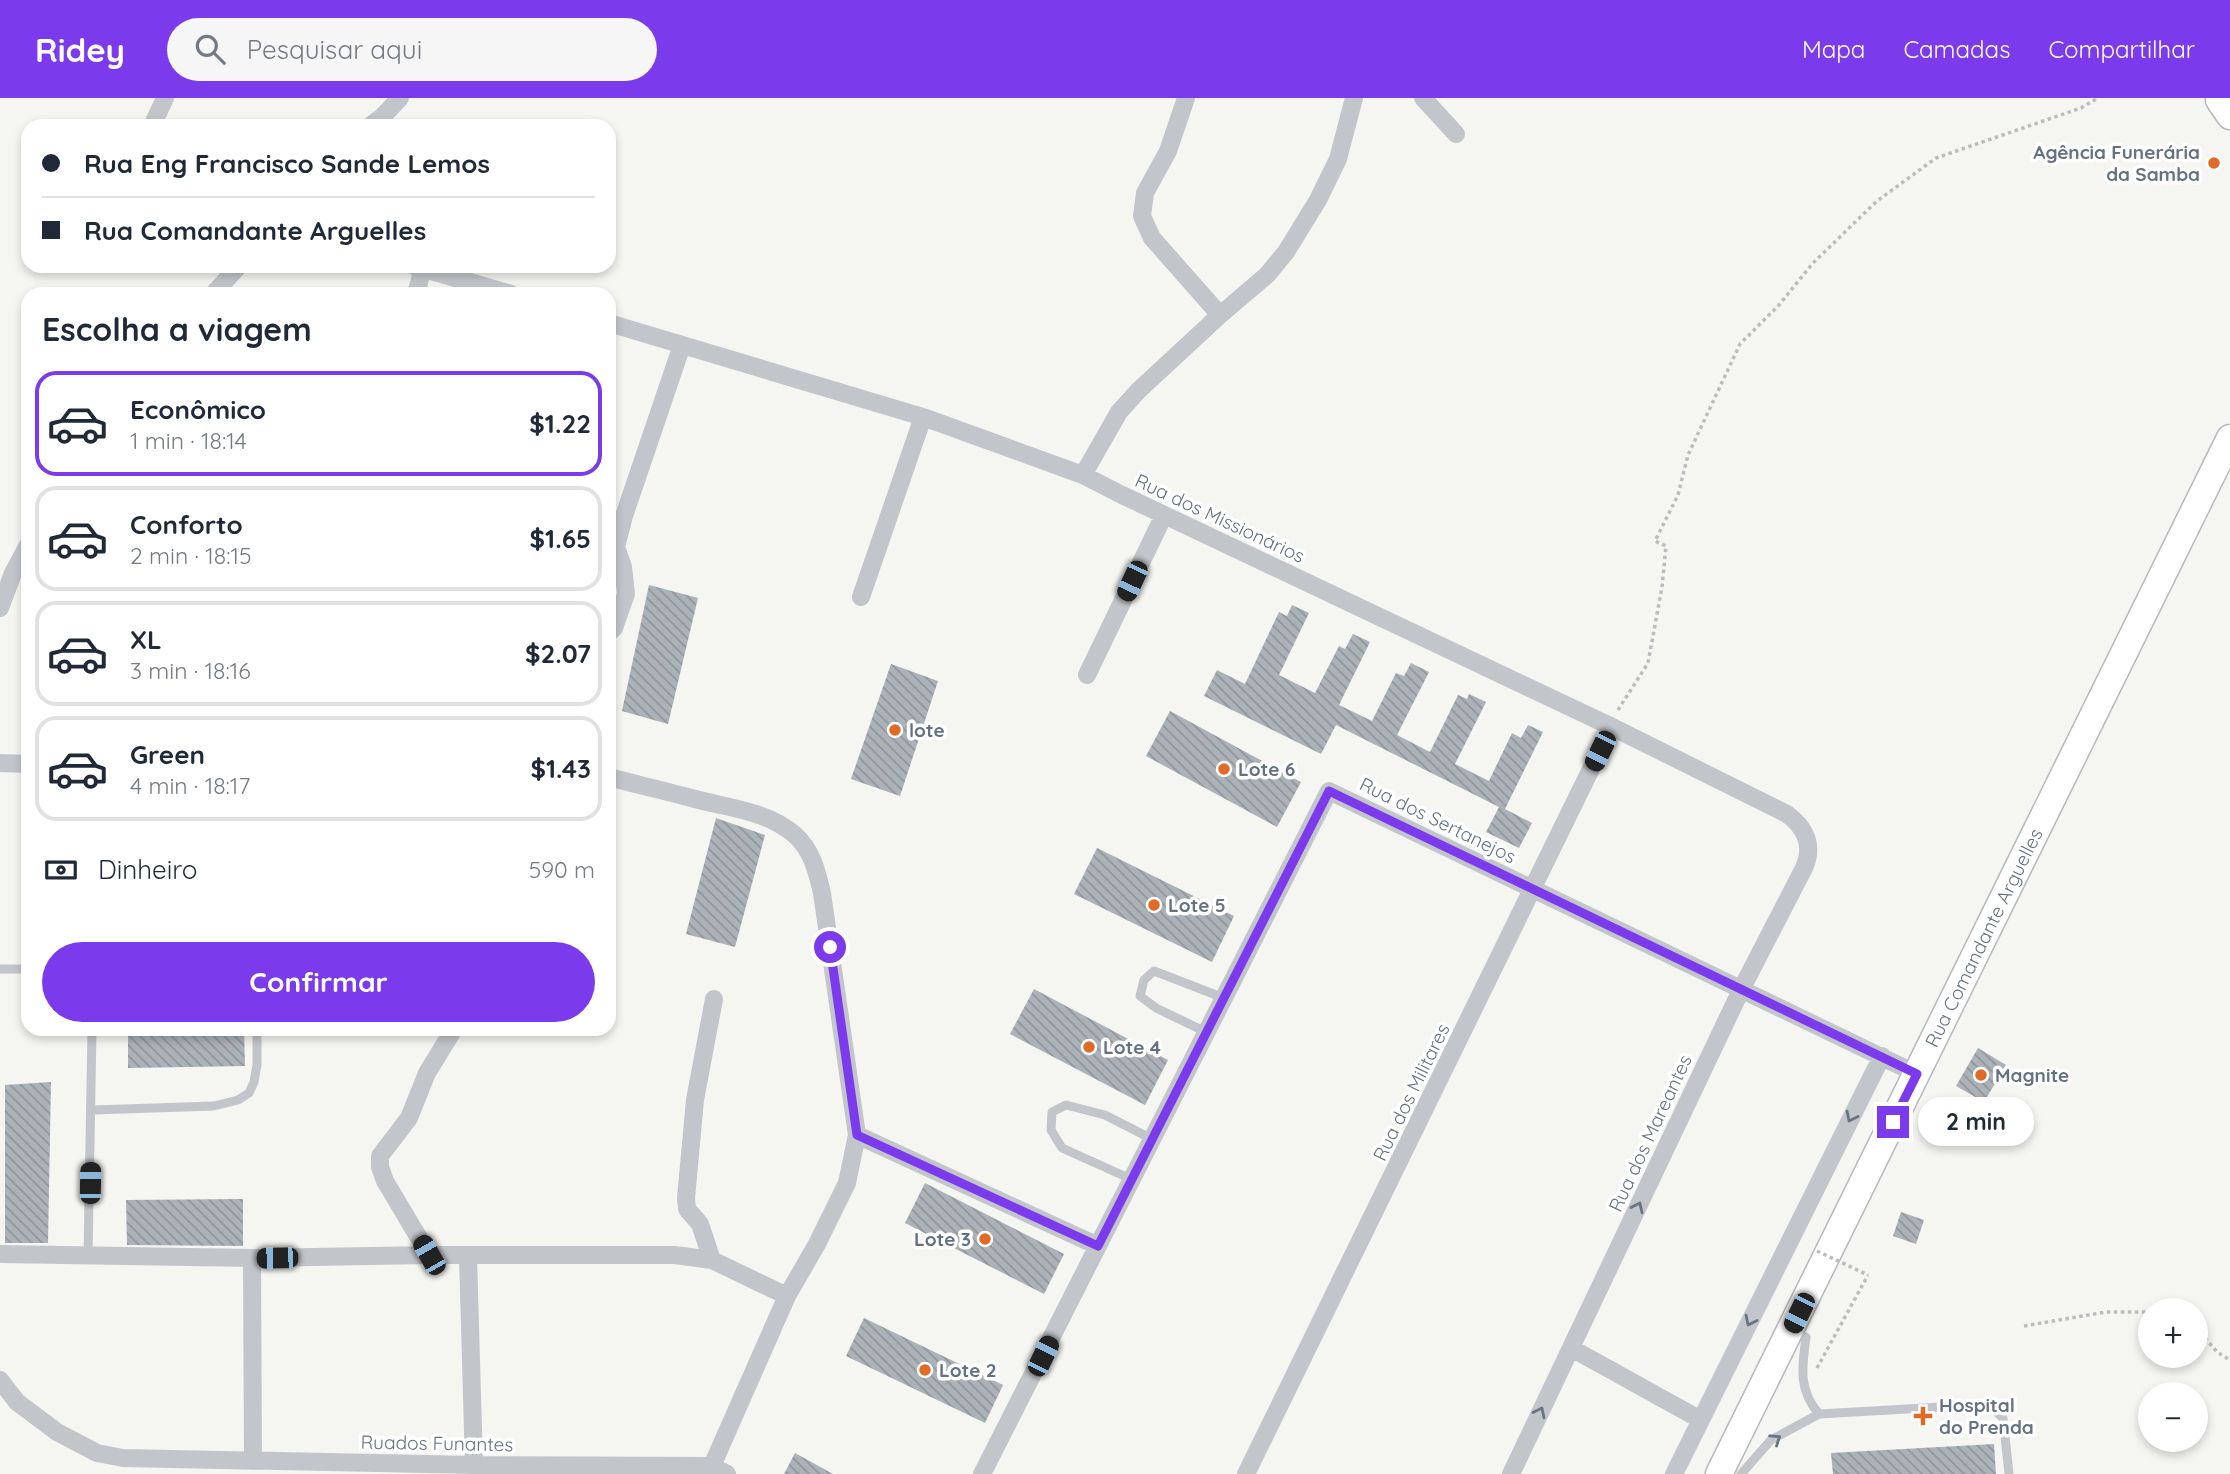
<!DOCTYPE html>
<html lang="pt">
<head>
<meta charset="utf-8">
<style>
	body { margin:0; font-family:Quicksand,sans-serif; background:#f6f6f7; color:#1f2937; height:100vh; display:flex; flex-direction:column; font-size:26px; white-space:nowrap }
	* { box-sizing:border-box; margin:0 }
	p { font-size:23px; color:#747a83 }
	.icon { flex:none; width:38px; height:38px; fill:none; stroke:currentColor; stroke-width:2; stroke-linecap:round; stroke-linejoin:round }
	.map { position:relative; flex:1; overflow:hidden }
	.side { position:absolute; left:21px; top:189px; width:595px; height:749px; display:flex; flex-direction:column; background:#fff; border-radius:21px; box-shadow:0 4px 10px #0003 }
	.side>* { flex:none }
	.top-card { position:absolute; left:21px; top:21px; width:595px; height:154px; border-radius:21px; box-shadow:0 4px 10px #0003; display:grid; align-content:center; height:154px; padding:0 21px; background:#fff }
	.buttons { position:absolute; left:2138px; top:1200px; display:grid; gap:14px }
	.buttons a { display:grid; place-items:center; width:70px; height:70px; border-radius:50%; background:#fff; box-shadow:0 4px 10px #0003; font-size:35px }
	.end { position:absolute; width:32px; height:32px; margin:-16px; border:9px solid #7c3aed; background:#fff; box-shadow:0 0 0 4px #fff }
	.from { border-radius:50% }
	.bubble { position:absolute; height:49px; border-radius:24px; background:#fff; box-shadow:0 4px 10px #0003; font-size:23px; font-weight:700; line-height:49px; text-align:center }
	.car { position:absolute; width:21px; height:42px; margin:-21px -10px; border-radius:9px; box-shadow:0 0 5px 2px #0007; background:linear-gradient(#222 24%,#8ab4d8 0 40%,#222 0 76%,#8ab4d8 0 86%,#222 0) }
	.top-card b { display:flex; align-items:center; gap:24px; height:66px; font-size:26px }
	.top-card b+b { border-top:2px solid #e0e1e3 }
	.top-card i { width:18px; height:18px; background:#1f2937 }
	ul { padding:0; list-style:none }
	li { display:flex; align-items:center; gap:21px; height:105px; margin:0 14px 10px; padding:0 7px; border:4px solid #e0e1e3; border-radius:21px }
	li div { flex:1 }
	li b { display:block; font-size:26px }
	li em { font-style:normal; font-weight:700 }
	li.on { border-color:#7c3aed }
	li>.icon { width:63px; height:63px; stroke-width:1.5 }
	h2 { padding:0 21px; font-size:32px; line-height:84px }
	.pay { display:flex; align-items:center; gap:18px; height:77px; padding:0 21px; font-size:26px }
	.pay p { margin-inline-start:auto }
	.button { display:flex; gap:14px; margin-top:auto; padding:14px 21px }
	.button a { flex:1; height:80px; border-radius:42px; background:#7c3aed; color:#fff; font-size:28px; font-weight:700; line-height:80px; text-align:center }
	header { display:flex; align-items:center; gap:42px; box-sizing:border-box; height:98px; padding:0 35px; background:#7c3aed; color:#fff }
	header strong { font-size:33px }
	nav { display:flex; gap:38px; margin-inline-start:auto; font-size:24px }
	.search { width:490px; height:63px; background:#f6f6f7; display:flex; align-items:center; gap:18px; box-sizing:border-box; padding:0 24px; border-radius:38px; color:#747a83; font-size:26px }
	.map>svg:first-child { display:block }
	.building { fill:url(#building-back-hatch) }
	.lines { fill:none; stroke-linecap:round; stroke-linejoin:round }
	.primary-casing { stroke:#b5b8bd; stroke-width:29 }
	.path { stroke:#babcbe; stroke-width:3.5; stroke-dasharray:3.5 3.5; stroke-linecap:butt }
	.lane { stroke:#c2c5c9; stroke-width:9 }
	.street { stroke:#c2c5c9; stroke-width:18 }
	.primary { stroke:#fff; stroke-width:26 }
	.path-bridge { stroke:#babcbe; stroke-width:3.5; stroke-dasharray:3.5 3.5; stroke-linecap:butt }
	.oneway { stroke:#697586 }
	.route { stroke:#7c3aed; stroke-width:9 }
	.poi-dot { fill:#e16b26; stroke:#fff; stroke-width:2.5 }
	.labels { text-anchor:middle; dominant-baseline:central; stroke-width:7; stroke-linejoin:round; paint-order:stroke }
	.poi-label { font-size:19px; font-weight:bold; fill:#647182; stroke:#fff; text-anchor:start }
	.street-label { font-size:19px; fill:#647182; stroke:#fff }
</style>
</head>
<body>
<header>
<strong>Ridey</strong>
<div class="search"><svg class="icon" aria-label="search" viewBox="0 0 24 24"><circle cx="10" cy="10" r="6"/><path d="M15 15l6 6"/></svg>Pesquisar aqui</div>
<nav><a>Mapa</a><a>Camadas</a><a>Compartilhar</a></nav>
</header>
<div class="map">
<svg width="2230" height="1376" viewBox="0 0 2230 1376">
	<defs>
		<pattern id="building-back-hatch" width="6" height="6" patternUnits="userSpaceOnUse" patternTransform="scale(1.75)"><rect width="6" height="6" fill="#abb2b8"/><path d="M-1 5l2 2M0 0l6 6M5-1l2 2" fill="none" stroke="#8f959b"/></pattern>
	</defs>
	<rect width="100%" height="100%" fill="#f5f5f2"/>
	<path class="building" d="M649 487 698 500 668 626 622 613Z
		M1292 507 1309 515 1279 577 1315 595 1339 548 1345 551 1353 536 1370 544 1339 607 1372 623 1396 575 1404 578 1411 565 1429 574 1397 637 1430 654 1458 597 1467 601 1469 596 1486 604 1455 666 1489 683 1512 635 1521 640 1528 627 1543 634 1505 711 1532 725 1519 750 1486 734 1499 709 1336 627 1321 656 1204 598 1217 572 1245 586 1279 514 1287 518Z
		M891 566 938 583 900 698 851 681Z
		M1170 613 1301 684 1277 729 1146 658Z
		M716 720 765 737 735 849 686 836Z
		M1097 750 1234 818 1212 864 1074 796Z
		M1034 891 1168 962 1145 1007 1010 936Z
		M128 931H244L245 968 128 970Z
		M1978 950 2006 967 1984 1004 1956 988Z
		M51 984 48 1145H5V987Z
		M925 1085 1064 1156 1044 1196 905 1125Z
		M243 1101V1148L127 1147 126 1102Z
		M1901 1114 1924 1122 1916 1146 1893 1138Z
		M864 1220 1003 1287 985 1325 846 1258Z
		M1994 1346 1996 1376H1833L1831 1355Z
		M795 1355 833 1376H784Z"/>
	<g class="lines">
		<g class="primary-casing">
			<g id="primary">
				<path d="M2219 2 2230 18"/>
				<path id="s1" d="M1719 1376 2230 340"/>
			</g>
		</g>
		<path class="path" d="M1618 612 1648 565 1662 489 1666 448 1655 443 1678 397 1688 357 1740 246 1779 207 1813 165 1877 103 1936 60 2081 10 2098 0
			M2024 1228 2106 1214H2151
			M2196 1229 2217 1254 2230 1262
			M1817 1270 1868 1177"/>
		<path class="lane" d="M0 871H28
			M1206 934 1156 910 1140 898 1144 882 1154 873 1224 900
			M92 1012 214 1008 238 1002 249 995 254 984 257 967V931
			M1131 1081 1062 1050 1051 1032 1052 1014 1066 1007 1105 1017 1152 1041
			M88 1158 92 931
			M1806 1239C1802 1269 1798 1292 1819 1316
			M1741 1376 1771 1342 1819 1316 1977 1307 1992 1310 2003 1320 2009 1376"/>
		<path class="street" d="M1186 0 1168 53 1145 95 1142 118 1152 140 1220 217
			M1423 0 1456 36
			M152 28 165 0
			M370 28 382 19 400 0
			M414 168 511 196
			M213 196 239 168
			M416 196 423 170
			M609 225 923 319 1083 377 1122 397 1610 628 1787 716C1806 730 1814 748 1804 770L1741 892 1511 1376
			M1083 377 1119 314 1139 292 1220 217 1267 177 1286 154 1318 102 1338 61 1354 0
			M861 499 923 319
			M0 510 13 475 28 447
			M609 535 614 530 626 496 623 469 616 449 624 418 682 247
			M1087 577 1164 417
			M0 665 28 666
			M609 679C639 687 669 694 699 702 731 710 769 714 795 737 812 752 817 774 822 795L857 1037 847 1085 817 1146 787 1198 712 1368 711 1376
			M857 1037 1098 1148
			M0 1156 252 1160 429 1157H675L712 1162 787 1198
			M429 1157 385 1083 380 1069V1058L409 1020 427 975 454 931
			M468 1158 474 1367
			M252 1160 253 1363
			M712 1162 700 1126 687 1111 686 1100 695 1002 714 901
			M1571 1250 1701 1322
			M0 1282 17 1304 57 1334 97 1355 123 1360 474 1367 712 1368 727 1376
			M982 1376 1329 693 1917 976
			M1246 1376 1611 630
			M1674 1376 1882 958"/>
		<use href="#primary" class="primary"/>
		<path class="path-bridge" d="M1817 1153 1868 1177"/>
	</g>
	<defs><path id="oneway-chevron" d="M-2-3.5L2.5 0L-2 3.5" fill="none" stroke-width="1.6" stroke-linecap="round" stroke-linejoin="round" transform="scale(1.75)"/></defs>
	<g class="oneway">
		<use href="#oneway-chevron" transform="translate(1851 1019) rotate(116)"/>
		<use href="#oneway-chevron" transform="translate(1638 1109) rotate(-65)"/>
		<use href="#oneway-chevron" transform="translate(1750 1223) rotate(116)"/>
		<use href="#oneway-chevron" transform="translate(1540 1314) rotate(-64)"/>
		<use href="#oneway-chevron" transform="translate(1776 1341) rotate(-34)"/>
	</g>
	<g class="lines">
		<path class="route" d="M830 849 857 1037 1098 1148 1329 693 1917 976 1893 1024"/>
	</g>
	<g class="poi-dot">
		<circle cx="2214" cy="65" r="7"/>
		<circle cx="895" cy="632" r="7"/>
		<circle cx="1224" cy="671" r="7"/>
		<circle cx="1154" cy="807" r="7"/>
		<circle cx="1089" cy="949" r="7"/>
		<circle cx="1981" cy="977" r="7"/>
		<circle cx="985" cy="1141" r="7"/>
		<circle cx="925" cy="1272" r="7"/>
		<path d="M1919.5 1307.5h7v7h7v7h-7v7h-7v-7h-7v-7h7z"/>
	</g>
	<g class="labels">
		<g class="poi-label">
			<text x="2200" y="54" text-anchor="end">Agência Funerária<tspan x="2200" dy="22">da Samba</tspan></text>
			<text x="909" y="632">lote</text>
			<text x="1238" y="671">Lote 6</text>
			<text x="1168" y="807">Lote 5</text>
			<text x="1103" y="949">Lote 4</text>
			<text x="1995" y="977">Magnite</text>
			<text x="971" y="1141" text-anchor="end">Lote 3</text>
			<text x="939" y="1272">Lote 2</text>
			<text x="1939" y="1307">Hospital<tspan x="1939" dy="22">do Prenda</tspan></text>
		</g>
		<g class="street-label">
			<text transform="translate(1220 420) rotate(25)">Rua dos Missionários</text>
			<text transform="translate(1438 722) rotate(26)">Rua dos Sertanejos</text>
			<text stroke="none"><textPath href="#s1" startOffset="598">Rua Comandante Arguelles</textPath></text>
			<text transform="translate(1411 994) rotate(-64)">Rua dos Militares</text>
			<text transform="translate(1650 1035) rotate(-65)">Rua dos Mareantes</text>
			<text transform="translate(437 1345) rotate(1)">Ruados Funantes</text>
		</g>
	</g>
</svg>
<div class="buttons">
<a>+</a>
<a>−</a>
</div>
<i class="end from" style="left:830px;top:849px"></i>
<i class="end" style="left:1893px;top:1024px"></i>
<div class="bubble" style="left:1918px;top:999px;width:116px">2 min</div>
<i class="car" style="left:1132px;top:483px;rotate:205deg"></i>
<i class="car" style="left:1600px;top:653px;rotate:206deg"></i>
<i class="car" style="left:90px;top:1085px;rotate:1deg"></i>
<i class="car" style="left:429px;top:1157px;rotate:330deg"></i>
<i class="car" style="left:277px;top:1160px;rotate:269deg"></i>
<i class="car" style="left:1799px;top:1215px;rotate:206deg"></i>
<i class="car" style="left:1043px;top:1258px;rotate:26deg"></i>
<div class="top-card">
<b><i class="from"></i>Rua Eng Francisco Sande Lemos</b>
<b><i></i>Rua Comandante Arguelles</b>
</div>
<section class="side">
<h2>Escolha a viagem</h2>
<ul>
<li class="on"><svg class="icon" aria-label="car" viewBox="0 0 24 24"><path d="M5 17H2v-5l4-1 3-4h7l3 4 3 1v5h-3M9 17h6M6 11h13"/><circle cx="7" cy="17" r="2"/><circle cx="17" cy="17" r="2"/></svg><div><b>Econômico</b><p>1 min · 18:14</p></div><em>$1.22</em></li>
<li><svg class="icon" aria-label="car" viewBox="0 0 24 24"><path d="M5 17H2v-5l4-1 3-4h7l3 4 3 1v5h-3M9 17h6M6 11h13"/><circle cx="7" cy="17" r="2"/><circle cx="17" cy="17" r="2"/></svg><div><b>Conforto</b><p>2 min · 18:15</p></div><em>$1.65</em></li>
<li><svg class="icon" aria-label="car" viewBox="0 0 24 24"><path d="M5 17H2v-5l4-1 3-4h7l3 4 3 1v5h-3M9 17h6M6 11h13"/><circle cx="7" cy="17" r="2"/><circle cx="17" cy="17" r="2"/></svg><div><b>XL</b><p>3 min · 18:16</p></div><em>$2.07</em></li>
<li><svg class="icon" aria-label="car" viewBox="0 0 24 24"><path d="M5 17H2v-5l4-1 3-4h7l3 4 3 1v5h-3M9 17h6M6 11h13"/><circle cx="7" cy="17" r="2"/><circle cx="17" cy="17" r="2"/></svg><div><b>Green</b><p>4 min · 18:17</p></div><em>$1.43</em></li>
</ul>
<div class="pay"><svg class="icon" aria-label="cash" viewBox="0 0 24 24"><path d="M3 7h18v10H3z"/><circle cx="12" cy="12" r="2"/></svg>Dinheiro<p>590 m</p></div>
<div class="button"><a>Confirmar</a></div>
</section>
</div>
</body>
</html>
